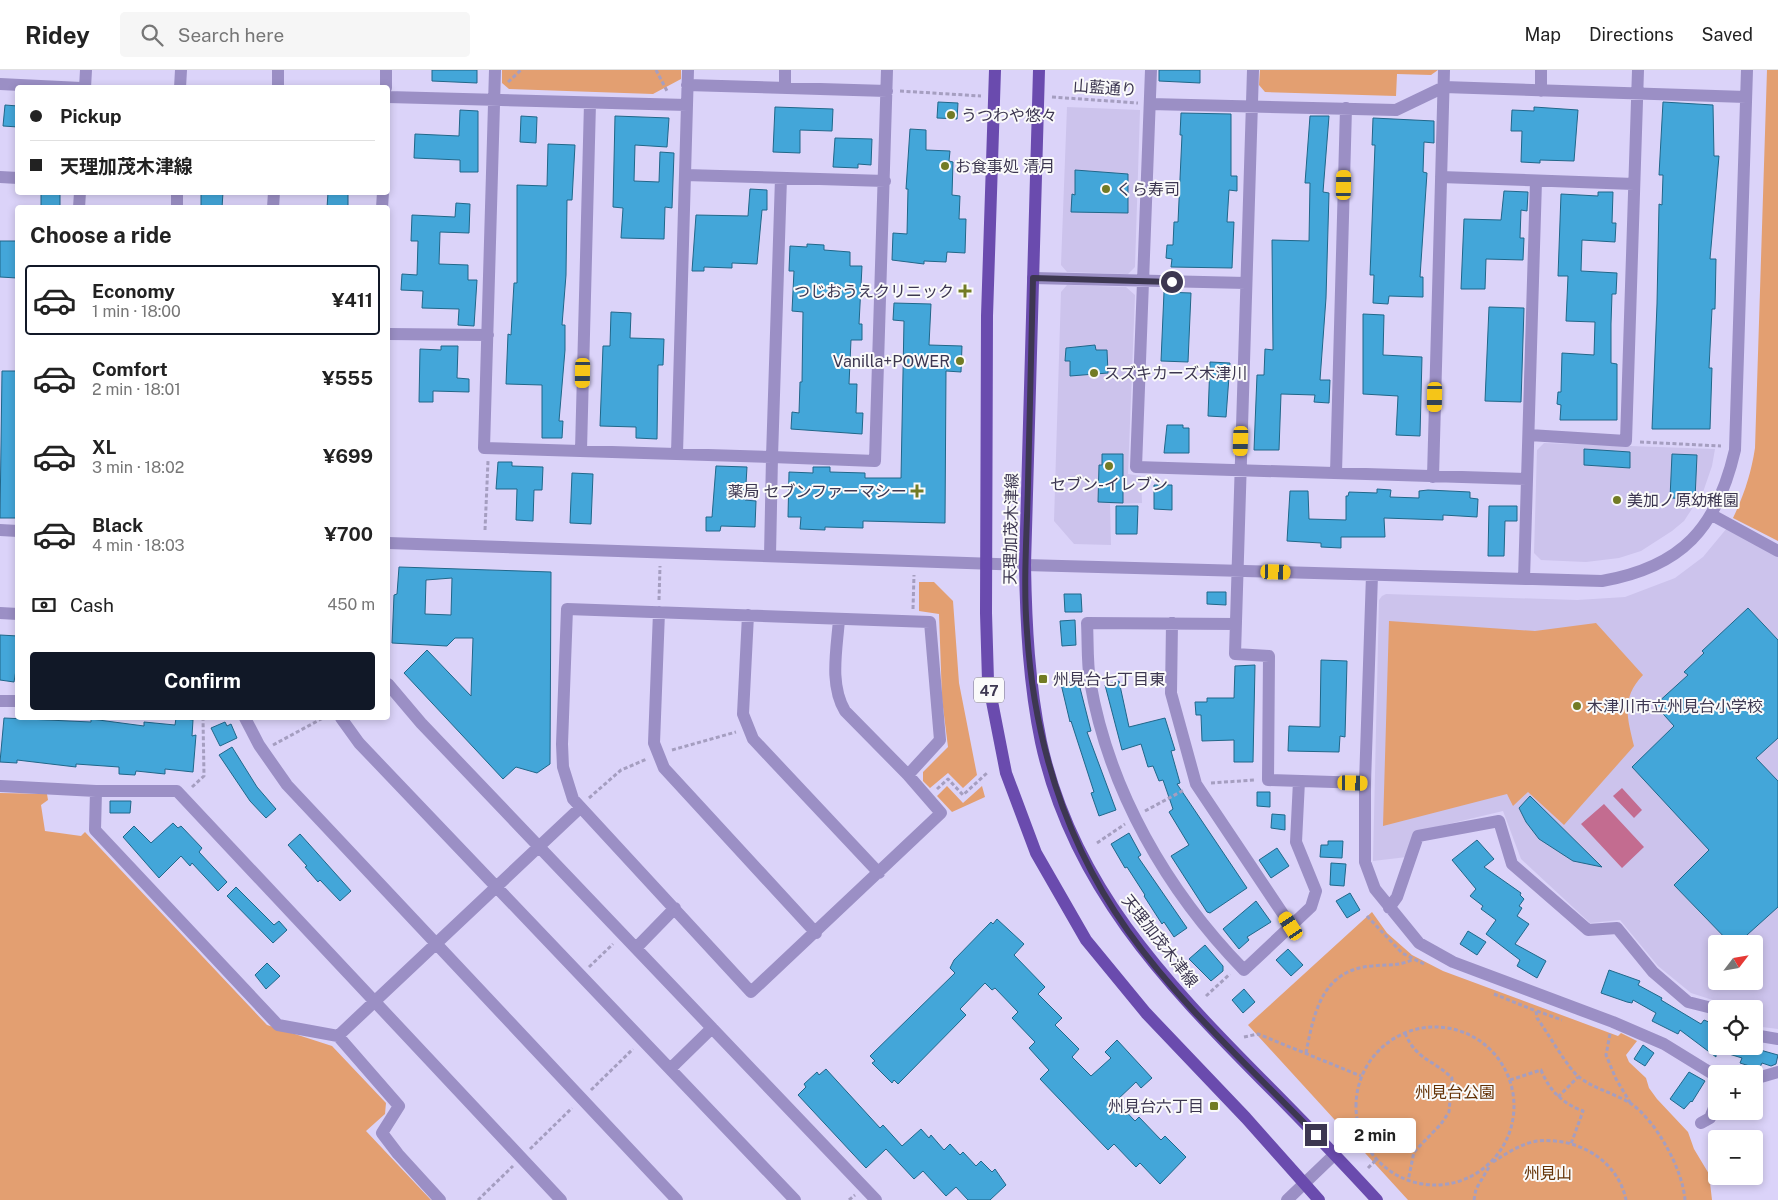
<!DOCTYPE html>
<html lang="en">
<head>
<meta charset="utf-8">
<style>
	body { margin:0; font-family:"Public Sans","Noto Sans JP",sans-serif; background:#f6f6f6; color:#222; height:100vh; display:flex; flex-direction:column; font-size:19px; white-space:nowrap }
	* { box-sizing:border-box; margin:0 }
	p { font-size:16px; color:#767676 }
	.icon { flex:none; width:28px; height:28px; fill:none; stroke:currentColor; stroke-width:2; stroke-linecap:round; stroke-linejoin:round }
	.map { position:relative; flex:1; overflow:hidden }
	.sheet { position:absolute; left:15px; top:135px; width:375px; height:515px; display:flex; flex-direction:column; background:#fff; border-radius:5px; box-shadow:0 2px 8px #0003 }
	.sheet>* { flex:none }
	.guide { position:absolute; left:15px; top:15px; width:375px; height:110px; border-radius:5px; box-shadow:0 2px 8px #0003; display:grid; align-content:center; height:110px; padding:0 15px; background:#fff }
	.needle { width:32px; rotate:59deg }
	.controls { position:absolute; left:1708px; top:865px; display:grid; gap:10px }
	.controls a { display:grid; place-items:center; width:55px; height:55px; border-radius:5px; background:#fff; box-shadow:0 2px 8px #0003; font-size:25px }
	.end { position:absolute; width:22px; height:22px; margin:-11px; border:6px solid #3d3751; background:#fff; box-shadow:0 0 0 2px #fff }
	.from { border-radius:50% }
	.bubble { position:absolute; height:35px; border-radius:5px; background:#fff; box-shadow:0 2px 8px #0003; font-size:16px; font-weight:700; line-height:35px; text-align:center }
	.car { position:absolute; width:15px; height:30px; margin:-15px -8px; border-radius:6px; box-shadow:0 0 4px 1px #0007; background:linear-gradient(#f5c518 24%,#345 0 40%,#f5c518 0 76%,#345 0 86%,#f5c518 0) }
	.guide b { display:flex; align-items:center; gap:18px; height:48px; font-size:19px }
	.guide b+b { border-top:1px solid #e0e0e0 }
	.guide i { width:12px; height:12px; background:#222 }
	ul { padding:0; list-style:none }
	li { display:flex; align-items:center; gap:15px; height:70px; margin:0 10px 8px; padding:0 5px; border:2px solid transparent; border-radius:5px }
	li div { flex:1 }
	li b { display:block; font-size:19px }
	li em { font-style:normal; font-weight:700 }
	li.active { border-color:#111827 }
	li>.icon { width:45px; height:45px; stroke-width:1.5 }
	h2 { padding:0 15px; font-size:22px; line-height:60px }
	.pay { display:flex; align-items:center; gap:12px; height:55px; padding:0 15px; font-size:19px }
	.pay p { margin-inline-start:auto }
	.cta { display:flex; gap:10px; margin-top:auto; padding:10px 15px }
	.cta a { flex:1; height:58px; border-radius:5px; background:#111827; color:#fff; font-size:20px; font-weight:700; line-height:58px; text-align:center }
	header { display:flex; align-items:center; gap:30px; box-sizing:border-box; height:70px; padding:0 25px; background:#fff; border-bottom:1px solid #e0e0e0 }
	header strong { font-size:24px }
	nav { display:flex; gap:28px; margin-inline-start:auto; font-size:18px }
	.search { width:350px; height:45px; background:#f6f6f6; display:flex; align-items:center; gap:12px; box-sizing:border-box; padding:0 18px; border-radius:5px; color:#767676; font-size:19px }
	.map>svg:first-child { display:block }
	.built { fill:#ccc3ec; fill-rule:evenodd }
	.green { fill:#e39f71 }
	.water { fill:#c36c90 }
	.building { fill:#43a6d9; stroke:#21678a; fill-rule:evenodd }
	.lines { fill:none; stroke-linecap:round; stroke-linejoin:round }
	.path { stroke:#a59ec0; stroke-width:3; stroke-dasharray:4 2.5; stroke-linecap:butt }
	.minor { stroke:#9b8fc5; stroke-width:12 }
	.major { stroke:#6a4bae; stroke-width:12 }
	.route { stroke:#3d3751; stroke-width:6 }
	.poi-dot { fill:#727b25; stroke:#fafafa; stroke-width:2 }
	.labels { text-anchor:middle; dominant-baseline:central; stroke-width:4; stroke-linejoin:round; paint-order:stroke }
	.shield { fill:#fafafa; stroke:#767284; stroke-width:1 }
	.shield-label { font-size:15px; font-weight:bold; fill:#3d3751 }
	.street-label { font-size:16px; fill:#3d3751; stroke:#fafafa }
	.poi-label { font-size:16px; fill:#3d3751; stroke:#fafafa; text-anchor:start }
	.park-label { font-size:16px; fill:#643206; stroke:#fafafa }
</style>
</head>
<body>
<header>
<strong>Ridey</strong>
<div class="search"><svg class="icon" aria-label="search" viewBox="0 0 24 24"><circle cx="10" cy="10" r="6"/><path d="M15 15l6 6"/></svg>Search here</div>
<nav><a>Map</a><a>Directions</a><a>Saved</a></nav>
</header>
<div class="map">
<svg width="1778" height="1130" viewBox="0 0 1778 1130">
	<rect width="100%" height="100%" fill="#dbd3f9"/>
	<path class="built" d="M1067 37 1140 40 1135 197 1128 204 1067 202 1061 195Z
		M1067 215 1126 217 1135 225 1128 404 1141 406 1142 433 1110 434 1111 475 1074 474 1054 451 1061 222Z
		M1544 373 1715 379 1712 396 1703 422 1684 451 1672 461 1641 481 1619 488 1586 492 1541 490 1534 483 1537 380Z
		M1727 458 1778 485V959L1754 956V939H1729L1722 933 1691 923 1658 896 1620 850 1590 853 1521 789 1503 741 1415 762 1407 787 1373 791 1379 530 1382 526 1386 524 1577 530 1625 527 1675 508 1703 487ZM1716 874H1754V911H1716Z"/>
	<path class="green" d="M502 0H681V9L653 24 509 19 502 13Z
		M1260 0H1438L1431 5 1397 4 1396 26 1265 22 1259 15Z
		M1767 0H1778V471L1733 448C1744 425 1751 404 1755 378Z
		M919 512H934L953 531 959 613 977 705 963 718 948 703 930 718 923 711V702L948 677 942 629 939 544 919 541Z
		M1389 551 1535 561 1596 553 1643 605C1621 628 1627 647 1634 676L1564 755 1528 722 1513 736 1507 724 1383 756Z
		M947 716 963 733 982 716 985 727 952 742 937 726Z
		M0 723 47 724 48 730 41 735 45 761 81 766 85 762 267 955 332 976 386 1033 385 1044 366 1061 431 1130H0Z
		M1372 842 1387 863 1412 885 1443 901 1618 966 1621 963 1637 971 1626 985 1629 992 1646 1008 1649 1018 1657 1029 1688 1062 1694 1079 1709 1104 1712 1130H1408L1248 955Z"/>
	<path class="water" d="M1622 718 1642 740 1634 748 1613 726Z
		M1604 734 1644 777 1622 798 1581 754Z"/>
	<path class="building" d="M432 0H477V13L432 11Z
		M1159 0H1200V13L1159 11Z
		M938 32 958 33 957 49 937 48Z
		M1663 32 1713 35 1714 86H1719L1710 189H1716L1715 239H1712L1709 298H1712L1710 359H1652L1657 234 1659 134 1662 135 1663 105H1659Z
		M5 35 18 36V57L3 56Z
		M775 37 833 39 832 61 800 60V83L773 82Z
		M1534 37 1578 40 1574 91 1540 90V93L1521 92 1522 61H1511L1512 40 1534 41Z
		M460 40 478 41V102H460V90L414 88 415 64 459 66Z
		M1181 43 1231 44V106H1237V121L1229 120 1227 152H1234L1232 198 1171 197 1172 189 1166 188 1167 175H1173L1174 152H1178L1182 65H1180Z
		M521 46 537 47 536 73 520 72Z
		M615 46 669 48 667 77 635 75 634 111 659 112 660 82 674 83 672 138 665 137 664 169 621 168 623 138 613 137Z
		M1310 46H1329L1323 122 1329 123 1326 228 1320 310H1330L1329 333 1314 332 1315 325 1281 324 1279 380H1254L1257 305H1264L1265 279 1273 280 1272 170 1309 171 1310 113H1305Z
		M1373 48 1434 51V73L1424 72 1423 102 1427 103 1420 207H1423V227L1389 226 1388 234 1373 233 1374 205H1370L1375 75H1372Z
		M910 59 926 60V80L950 81 949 91 953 92 952 125 960 126 959 149H966L965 183 947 182 946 192 924 191V194L892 190 893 163 907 164 908 119H906Z
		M835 68 872 69 871 95 858 94V98L833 97Z
		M548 74 575 75 572 130H567L566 205 562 255H565V280L559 351H563L562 368H542V315L506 314 508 264 511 265 514 213H517V115L547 116Z
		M1075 100 1128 104V143L1071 142 1072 124 1075 125Z
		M750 119 767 120V140H762L757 194 732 193V198L704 197V201H692L696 145 748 146Z
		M1504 121 1528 122 1527 141 1521 140 1520 168H1524L1523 190 1486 189 1485 219H1461L1464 149 1501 150Z
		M201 122H223L222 138H201Z
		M328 122H348V138H327Z
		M1598 122H1613L1612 153H1616L1615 172 1582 170 1581 201 1617 203 1616 224H1612L1611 254V293L1617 294V350H1560L1561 335 1557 334 1558 322H1561L1562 283 1594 285 1595 252 1566 251 1568 206H1558L1561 124 1598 126Z
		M41 123H60V138H41Z
		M456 133 470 134 469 163 440 162 439 194 468 195V210H477L474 256 458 255 459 239 422 238 423 221 401 220 402 204 417 205 418 171H411L412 145 455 147Z
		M0 171H18L17 208 0 207Z
		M807 174 824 175V180L850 182V196H862L859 254H862V270H851L849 314H857L856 343H863L862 364 791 359 792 342 799 343 800 312H802L803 242 792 241 794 201H789L790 176 807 177Z
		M1164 222 1191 223 1188 292 1161 291Z
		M894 233 931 234 929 275 962 276 961 302 946 301 945 453 863 451V458L825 457V460L800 459 801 447H788L789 402 813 403V397H830V402L865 403V408H901L904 251 893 250Z
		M1489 237 1524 238 1521 332 1485 331Z
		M611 242 631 243 630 268 664 269 663 295H658L657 369 636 368V357L600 356 603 276H610Z
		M1363 244 1384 245 1383 285 1422 287 1420 366 1396 365 1398 326 1363 324Z
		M1095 275 1096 280H1107L1108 303 1070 306V291H1065L1066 278Z
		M441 276H458L457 308 469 309V322L433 321V332H419L420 279 441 280Z
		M1210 292 1230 293 1226 347 1208 346Z
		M2 301H18V448H0Z
		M1167 355H1183V358H1189V383H1164Z
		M1584 379 1630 382V398L1584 395Z
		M1102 384H1123V433L1098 432 1099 395H1102Z
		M1672 384 1697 385 1695 429 1670 428Z
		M498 392H512V396L543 397 542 420H534L533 451 516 450 517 419H496Z
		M716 396 747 397 745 430 756 431 755 457 721 456 720 461H706V447H712Z
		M572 403 593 404 591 454 570 453Z
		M1154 415H1172V440L1154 439Z
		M1377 419 1391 420 1390 427 1419 428V421L1428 420 1470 422V428L1478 429 1477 447 1443 445V450L1384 448 1385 467H1341V478L1321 477V473L1287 471 1290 421H1308L1309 449 1346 450V426H1348L1349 422 1377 423Z
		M1116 436H1138L1137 464H1116Z
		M1489 436H1517V451H1505L1504 486H1488Z
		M399 497 551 502 550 694 537 703 516 697 503 709 404 603 427 580 471 626 473 568H455L447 576 392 573 394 525 397 524ZM452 508 451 545 425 544 426 510Z
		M1207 522H1226V535L1207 534Z
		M1064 524H1081L1082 542H1065Z
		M1748 538 1778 570V668L1756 688 1778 711V837L1737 874H1731L1674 815 1709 780 1632 697 1674 656 1655 635 1688 605 1684 602 1704 583 1702 581Z
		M1075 550 1076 575 1062 576 1060 551Z
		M0 565 18 566V588L14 612 0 610Z
		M1321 590 1347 591 1345 667 1340 666 1339 682 1288 681 1289 656 1320 657Z
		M1255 595 1253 692H1234V670L1202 671 1201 645H1196L1195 632H1207V628H1234L1235 596Z
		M1078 610 1091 661 1087 662 1116 740 1099 746 1091 723 1094 722 1071 651 1070 652 1061 614Z
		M1119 611 1129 657 1165 648 1175 680 1171 681 1180 713 1177 714 1247 818 1210 843 1207 842 1171 786 1189 775 1169 742 1173 739 1163 710 1159 711 1153 696 1148 697 1141 674 1122 680 1105 615Z
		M4 648 91 652V649L144 656V652L175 655 176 648 193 650 192 666 196 665 193 702 165 699V704L136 701 135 705 119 704V697L76 694V697L17 690V693L0 692Z
		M225 652 227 656 231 654 237 668 220 676 211 658Z
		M232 677 257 717 276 739 266 748 250 731 219 685Z
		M1257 722H1270V737L1257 736Z
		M1530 726 1602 797 1573 791 1539 769 1526 752 1519 738Z
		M110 731H131L130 743H110Z
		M1272 744 1285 745V760L1271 758Z
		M173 753 178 758 181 756 202 778 199 782 227 812 218 821 192 793 190 796 181 786 159 808 123 767 134 756 151 773Z
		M1129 763 1141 785 1138 787 1187 858 1174 867 1164 852 1162 854 1144 826 1145 825 1127 797 1125 798 1111 774Z
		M300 764 351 821 340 831 320 810 318 812 305 797 307 796 288 775Z
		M1477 770 1494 789 1484 797 1521 823 1520 825 1524 829 1519 836 1522 838 1517 846 1529 854 1515 874 1546 891 1537 908 1517 896 1520 890 1486 864 1496 850 1481 839 1483 836 1470 826 1476 819 1452 790Z
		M1328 771H1343L1342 788 1320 787 1321 775H1328Z
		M1277 778 1289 796 1271 808 1259 790Z
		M1331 793 1346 794 1344 816 1330 815Z
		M236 817 274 855 279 851 287 860 273 873 227 826Z
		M1350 823 1360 840 1347 848 1336 831Z
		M1256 831 1271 852 1247 867 1249 870 1239 879 1223 859Z
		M997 849 1024 874 1014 885 1045 917 1038 924 1062 948 1055 955 1079 979 1072 987 1091 1006 1111 988 1105 982 1117 970 1152 1008 1141 1018 1136 1012 1116 1031 1135 1051 1139 1047 1161 1070 1165 1066 1186 1087 1160 1114 1140 1093 1136 1097 1114 1074 1108 1080 1040 1009 1049 1000 1029 978 1035 972 1012 948 1018 942 995 918 992 920 985 913 960 939 966 945 898 1014 894 1010 892 1013 872 993 875 991 870 986 955 903 950 898 954 890 991 852 993 854Z
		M1468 861 1486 872 1477 885 1460 874Z
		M1205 875 1223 896V901L1211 911 1189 889Z
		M1288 879 1303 895 1291 906 1276 890Z
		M267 893 280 906 266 919 255 905Z
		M1609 900 1640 911 1638 915 1662 928 1661 930 1701 954 1704 950 1716 955V976H1746L1778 985 1776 994 1771 996 1762 993 1759 999 1740 993 1742 988 1716 980V987L1680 960 1678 964 1652 951 1656 943 1633 930 1632 933 1627 932 1601 923Z
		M1244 919 1255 932 1243 943 1232 930Z
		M1643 975 1654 983 1645 996 1634 989Z
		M826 999 880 1058 883 1055 902 1076 921 1059 929 1068 931 1065 944 1080 950 1074 960 1085 963 1082 976 1096 981 1091 992 1102 995 1099 1006 1115 990 1130H968L956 1117 946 1126 923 1101 914 1109 886 1079 866 1098 798 1025 806 1017 804 1014 817 1002 819 1005Z
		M1689 1002 1705 1011 1692 1032 1691 1031 1684 1039 1670 1029Z"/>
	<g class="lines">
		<path class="path" d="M656 0 667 21
			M508 12 521 0
			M900 21 981 26
			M1052 27 1138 33
			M1640 372 1721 376
			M485 460 488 391
			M659 530 660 496
			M913 539 914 505
			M273 675 323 648
			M672 680 736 662
			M1211 713 1254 710
			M192 717 204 706 203 648
			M937 719 948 709 963 725 987 703
			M589 728 621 700 647 689
			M1145 741 1184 720
			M1097 773 1125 754
			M1367 846 1402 883 1426 895
			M589 897 613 874
			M1494 924 1536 941 1537 948C1546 960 1569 1000 1579 1007 1594 1019 1614 1023 1630 1033 1656 1050 1683 1100 1685 1130
			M1206 926 1230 904
			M1537 941 1562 950
			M1356 1036a79 79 0 1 1 158 0a79 79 0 1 1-158 0Z
			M1405 963C1416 990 1434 990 1452 1008L1449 1042 1441 1054 1414 1082 1408 1111
			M1610 964 1606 985 1616 1009 1631 1034
			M1244 967 1258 964 1361 1006
			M1306 983C1314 942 1322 900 1372 896 1390 894 1397 897 1414 889
			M1510 1010 1541 1000C1549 1020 1563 1034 1583 1041L1571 1074
			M591 1020 633 979
			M1558 1027 1578 1007
			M530 1079 572 1038
			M1493 1092C1507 1083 1522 1073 1538 1071 1577 1067 1618 1090 1626 1130
			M1368 1098 1377 1089
			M478 1130 513 1096
			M849 1130 855 1125
			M1474 1130 1476 1119 1489 1097"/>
		<path class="minor" d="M495 0 484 378 772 387 781 108
			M1151 0 1136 397 1527 409
			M1253 0 1235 584 1269 586 1268 710 1365 713
			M0 14 81 18
			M687 15 887 21
			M785 17V0
			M85 18 86 0
			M180 18 181 0
			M278 18V0
			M386 18V0
			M1541 21V0
			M388 27 687 35
			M1150 34 1396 40 1444 17 1746 27
			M685 105 885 111
			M0 107 18 108
			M1441 107 1634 114
			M79 138 80 122
			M177 138V122
			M273 138 274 122
			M382 138 383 122
			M1033 208 1246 213
			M388 264 488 265
			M1529 365 1626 371 1638 0
			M581 380 590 33
			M677 383 688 0
			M1336 403 1346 38
			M1433 407 1444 0
			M1712 445 1778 481
			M0 460 18 461
			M388 473 1025 495 1602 511C1682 497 1717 458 1735 380L1747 0
			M770 486 772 387 875 391 887 0
			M1372 505 1365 713V792L1375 819 1419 873 1453 892 1613 952 1664 974 1716 1006
			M1524 509 1536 111
			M567 539 930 552 940 670 908 705 941 743 751 922 573 729 563 697 562 674Z
			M659 542 654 673 664 698 816 863
			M0 543 18 544
			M748 545 743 644 753 669 879 803
			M839 549C837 579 829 614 845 641L908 705
			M1172 553 1171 623 1196 714 1291 856
			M1236 554 1087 553C1088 572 1087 592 1090 611 1109 721 1167 821 1244 900L1311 837 1316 821 1296 772 1299 711
			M388 614 421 653 876 1130
			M0 631H18
			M245 648 259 675 287 715 677 1130
			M341 648 359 673 795 1130
			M0 716 96 721H177L561 1130
			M96 721 95 760 278 955 338 966 399 1036 382 1063 398 1084 440 1130
			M1389 838 1397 827 1418 766 1499 751 1512 794 1588 860 1617 858 1653 902 1688 932 1716 939
			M636 878 675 838
			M1754 965 1778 969
			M338 966 580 738
			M670 999 712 958
			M1754 1009 1778 1002
			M1701 1053 1710 1048 1716 1033
			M1287 1130 1335 1084"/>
		<path class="major" d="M995 0 987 246 986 543 988 611 1006 703 1036 783 1086 870 1146 943 1246 1048 1319 1130
			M1039 0 1025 495C1026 555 1029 614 1041 672 1072 814 1164 911 1262 1010 1301 1049 1339 1089 1377 1130"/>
	</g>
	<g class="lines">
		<path class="route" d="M1172 212 1033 208C1031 276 1030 345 1028 413 1027 463 1023 512 1027 562 1034 670 1064 771 1128 861 1181 936 1252 999 1316 1065"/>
	</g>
	<g class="poi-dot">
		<circle cx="951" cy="45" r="5"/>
		<circle cx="945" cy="96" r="5"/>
		<circle cx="1106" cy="119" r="5"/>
		<path d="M962.5 213.5h5v5h5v5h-5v5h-5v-5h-5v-5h5z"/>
		<circle cx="960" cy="291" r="5"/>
		<circle cx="1094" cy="303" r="5"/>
		<circle cx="1109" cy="396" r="5"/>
		<path d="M914.5 413.5h5v5h5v5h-5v5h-5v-5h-5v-5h5z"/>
		<circle cx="1617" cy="430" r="5"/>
		<rect x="1038" y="604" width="10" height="10" rx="2.5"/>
		<circle cx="1577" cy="636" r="5"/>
		<rect x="1209" y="1031" width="10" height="10" rx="2.5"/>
	</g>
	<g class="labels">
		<rect class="shield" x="974" y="607.5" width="30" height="25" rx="4"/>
		<g class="shield-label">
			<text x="989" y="620">47</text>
		</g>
		<g class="street-label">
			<text transform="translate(1105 18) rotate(4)">山藍通り</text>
			<text transform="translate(1011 459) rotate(-89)">天理加茂木津線</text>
			<text transform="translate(1160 871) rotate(52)">天理加茂木津線</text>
		</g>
		<g class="poi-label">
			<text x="961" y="45">うつわや悠々</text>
			<text x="955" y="96">お食事処 清月</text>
			<text x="1116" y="119">くら寿司</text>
			<text x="954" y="221" text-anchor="end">つじおうえクリニック</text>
			<text x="950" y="291" text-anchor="end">Vanilla+POWER</text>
			<text x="1104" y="303">スズキカーズ木津川</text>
			<text x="1109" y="414" text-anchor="middle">セブン-イレブン</text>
			<text x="907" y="421" text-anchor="end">薬局 セブンファーマシー</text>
			<text x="1627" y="430">美加ノ原幼稚園</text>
			<text x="1053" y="609">州見台七丁目東</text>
			<text x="1587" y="636">木津川市立州見台小学校</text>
			<text x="1204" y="1036" text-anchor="end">州見台六丁目</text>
		</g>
		<g class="park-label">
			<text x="1455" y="1022">州見台公園</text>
			<text x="1548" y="1103">州見山</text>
		</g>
	</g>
</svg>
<div class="controls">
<a><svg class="needle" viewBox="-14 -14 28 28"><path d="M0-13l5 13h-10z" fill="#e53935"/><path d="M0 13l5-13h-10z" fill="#767676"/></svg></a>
<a><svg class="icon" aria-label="locate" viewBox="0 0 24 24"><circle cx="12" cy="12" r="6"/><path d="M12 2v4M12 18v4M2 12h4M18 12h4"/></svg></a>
<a>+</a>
<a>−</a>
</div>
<i class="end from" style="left:1172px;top:212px"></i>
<i class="end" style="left:1316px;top:1065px"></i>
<div class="bubble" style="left:1334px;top:1048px;width:82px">2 min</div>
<i class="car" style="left:1344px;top:115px;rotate:1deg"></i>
<i class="car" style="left:583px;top:303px;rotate:181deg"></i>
<i class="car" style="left:1435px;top:327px;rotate:181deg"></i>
<i class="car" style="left:1241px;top:371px;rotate:182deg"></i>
<i class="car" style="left:1276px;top:502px;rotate:92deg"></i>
<i class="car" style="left:1353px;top:713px;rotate:91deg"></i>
<i class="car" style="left:1291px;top:856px;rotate:327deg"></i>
<div class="guide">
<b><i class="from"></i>Pickup</b>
<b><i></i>天理加茂木津線</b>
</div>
<section class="sheet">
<h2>Choose a ride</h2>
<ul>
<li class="active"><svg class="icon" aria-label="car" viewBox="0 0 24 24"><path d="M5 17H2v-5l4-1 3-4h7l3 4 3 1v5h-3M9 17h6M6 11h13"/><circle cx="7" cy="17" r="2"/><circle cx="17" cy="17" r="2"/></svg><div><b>Economy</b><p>1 min · 18:00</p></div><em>¥411</em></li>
<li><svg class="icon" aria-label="car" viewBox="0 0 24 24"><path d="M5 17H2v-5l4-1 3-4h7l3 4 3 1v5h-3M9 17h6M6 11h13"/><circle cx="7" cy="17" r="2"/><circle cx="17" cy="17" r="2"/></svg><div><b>Comfort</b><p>2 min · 18:01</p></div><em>¥555</em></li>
<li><svg class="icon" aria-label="car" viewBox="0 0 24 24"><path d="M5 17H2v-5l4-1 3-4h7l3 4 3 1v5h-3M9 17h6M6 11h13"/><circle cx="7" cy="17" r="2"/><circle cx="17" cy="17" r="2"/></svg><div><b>XL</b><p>3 min · 18:02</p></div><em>¥699</em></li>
<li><svg class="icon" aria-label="car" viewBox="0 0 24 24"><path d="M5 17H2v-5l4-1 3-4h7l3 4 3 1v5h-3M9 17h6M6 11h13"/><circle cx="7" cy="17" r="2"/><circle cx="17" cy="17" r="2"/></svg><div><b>Black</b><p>4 min · 18:03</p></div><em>¥700</em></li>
</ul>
<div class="pay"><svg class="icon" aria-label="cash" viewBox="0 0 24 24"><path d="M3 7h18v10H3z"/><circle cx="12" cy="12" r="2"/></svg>Cash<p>450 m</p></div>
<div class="cta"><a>Confirm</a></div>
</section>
</div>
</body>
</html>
